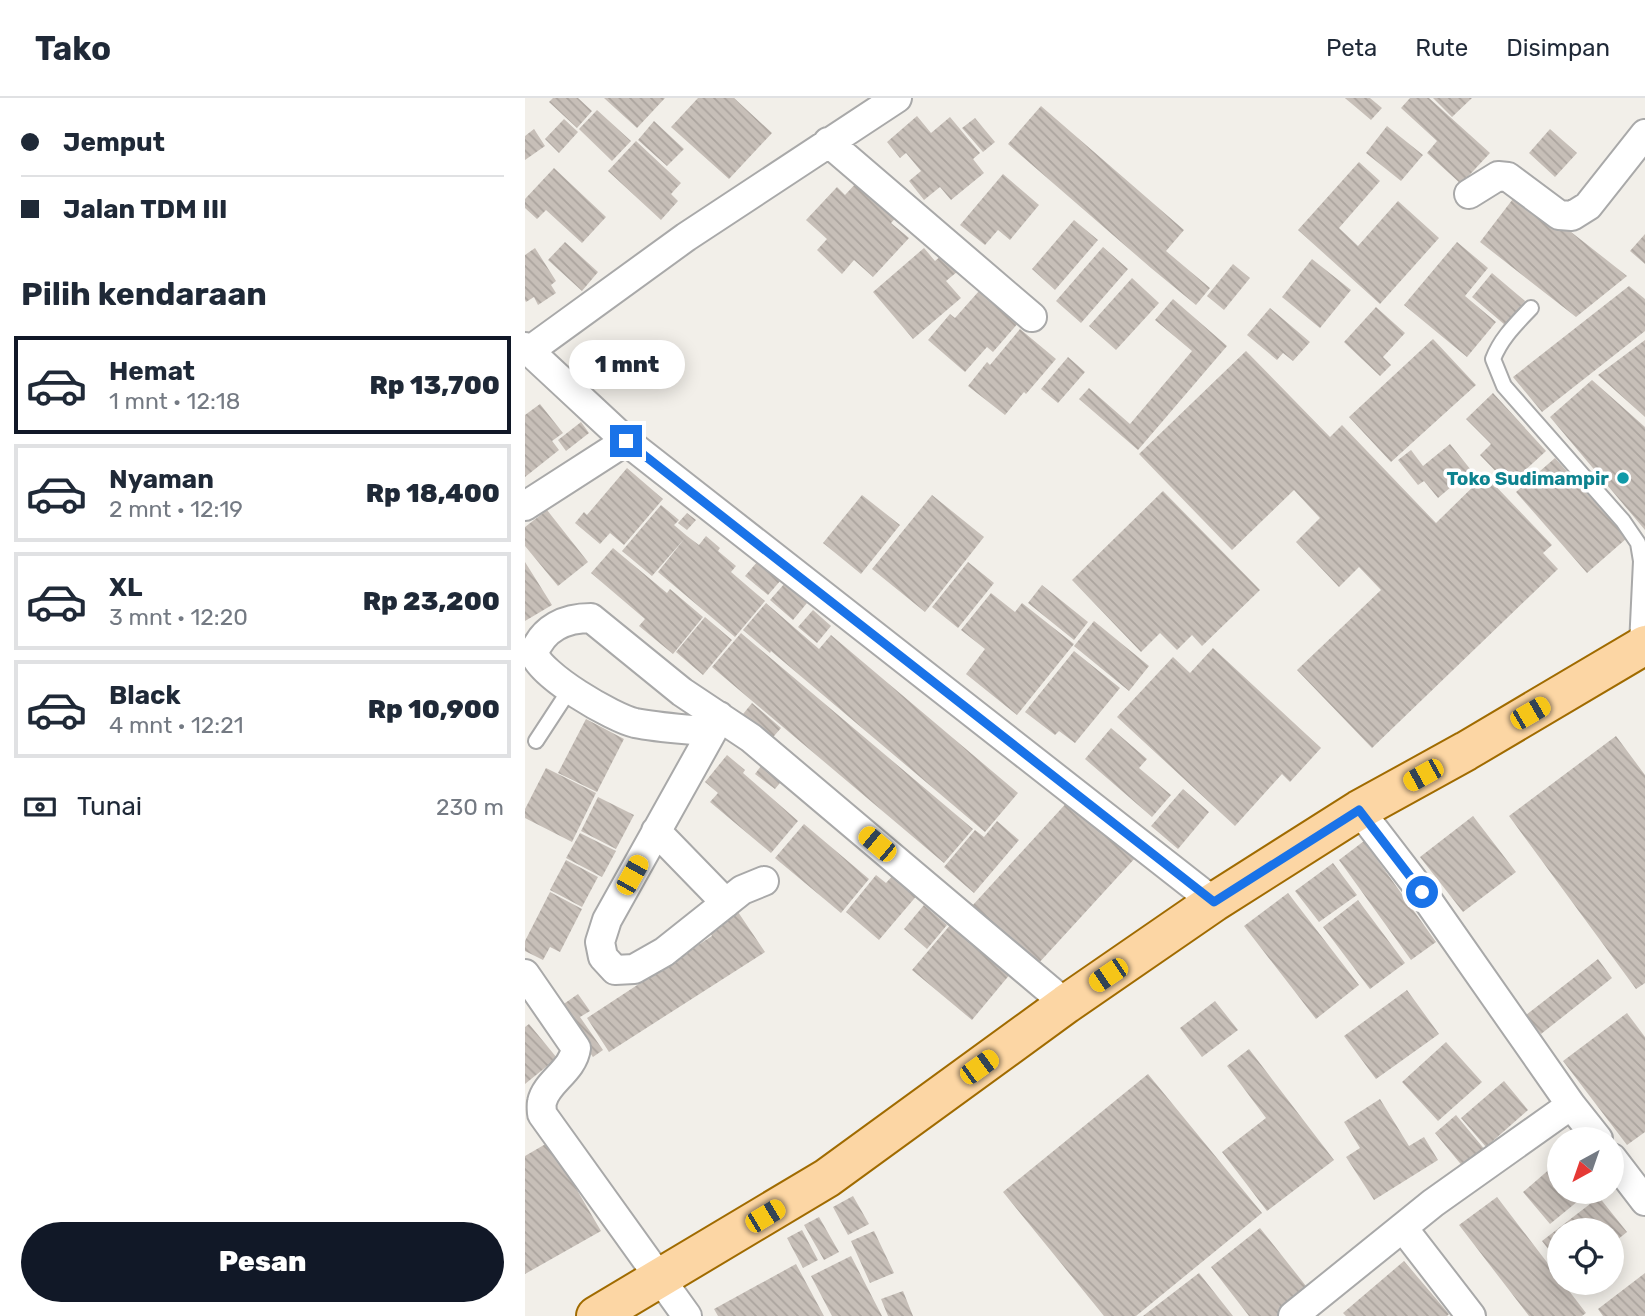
<!DOCTYPE html>
<html lang="id">
<head>
<meta charset="utf-8">
<style>
	body { margin:0; font-family:Rubik,sans-serif; background:#f2f2f3; color:#1f2937; height:100vh; display:flex; flex-direction:column; font-size:26px; white-space:nowrap }
	* { box-sizing:border-box; margin:0 }
	p { font-size:23px; color:#747a83 }
	.icon { flex:none; width:38px; height:38px; fill:none; stroke:currentColor; stroke-width:2; stroke-linecap:round; stroke-linejoin:round }
	.map { position:relative; flex:1; overflow:hidden }
	.sheet { display:flex; flex-direction:column; background:#fff; width:525px }
	.sheet>* { flex:none }
	.banner { display:grid; align-content:center; height:154px; padding:0 21px; background:#fff }
	.needle { width:46px; rotate:220deg }
	.buttons { position:absolute; left:1022px; top:1029px; display:grid; gap:14px }
	.buttons a { display:grid; place-items:center; width:77px; height:77px; border-radius:50%; background:#fff; box-shadow:0 4px 18px #0003; font-size:35px }
	.end { position:absolute; width:32px; height:32px; margin:-16px; border:9px solid #1a73e8; background:#fff; box-shadow:0 0 0 4px #fff }
	.from { border-radius:50% }
	.bubble { position:absolute; height:49px; border-radius:24px; background:#fff; box-shadow:0 4px 18px #0003; font-size:23px; font-weight:800; line-height:49px; text-align:center }
	.car { position:absolute; width:21px; height:42px; margin:-21px -10px; border-radius:9px; box-shadow:0 0 5px 2px #0007; background:linear-gradient(#f5c518 24%,#345 0 40%,#f5c518 0 76%,#345 0 86%,#f5c518 0) }
	.banner b { display:flex; align-items:center; gap:24px; height:66px; font-size:26px }
	.banner b+b { border-top:2px solid #e0e1e3 }
	.banner i { width:18px; height:18px; background:#1f2937 }
	ul { padding:0; list-style:none }
	li { display:flex; align-items:center; gap:21px; height:98px; margin:0 14px 10px; padding:0 7px; border:4px solid #e0e1e3; border-radius:0px }
	li div { flex:1 }
	li b { display:block; font-size:26px }
	li em { font-style:normal; font-weight:800 }
	li.on { border-color:#111827 }
	li>.icon { width:63px; height:63px; stroke-width:1.5 }
	h2 { padding:0 21px; font-size:32px; line-height:84px }
	.pay { display:flex; align-items:center; gap:18px; height:77px; padding:0 21px; font-size:26px }
	.pay p { margin-inline-start:auto }
	.primary-button { display:flex; gap:14px; margin-top:auto; padding:14px 21px }
	.primary-button a { flex:1; height:80px; border-radius:42px; background:#111827; color:#fff; font-size:28px; font-weight:800; line-height:80px; text-align:center }
	header { display:flex; align-items:center; gap:42px; box-sizing:border-box; height:98px; padding:0 35px; background:#fff; border-bottom:2px solid #e0e1e3 }
	header strong { font-size:33px }
	nav { display:flex; gap:38px; margin-inline-start:auto; font-size:24px }
	main { display:flex; flex:1; min-height:0 }
	.map>svg:first-child { display:block }
	.building { fill:url(#building-back-hatch) }
	.lines { fill:none; stroke-linecap:round; stroke-linejoin:round }
	.service-casing { stroke:#a9a9a9; stroke-width:18 }
	.minor-casing { stroke:#a9a9a9; stroke-width:32 }
	.primary-casing { stroke:#a06b00; stroke-width:42 }
	.service { stroke:#fff; stroke-width:14 }
	.minor { stroke:#fff; stroke-width:28 }
	.primary { stroke:#fcd6a4; stroke-width:38 }
	.route { stroke:#1a73e8; stroke-width:9 }
	.culture-dot { fill:#0f9aa8; stroke:#fff; stroke-width:2.5 }
	.labels { text-anchor:middle; dominant-baseline:central; stroke-width:7; stroke-linejoin:round; paint-order:stroke }
	.culture-label { font-size:19px; font-weight:bold; fill:#0d838f; stroke:#fff; text-anchor:end }
</style>
</head>
<body>
<header>
<strong>Tako</strong>
<nav><a>Peta</a><a>Rute</a><a>Disimpan</a></nav>
</header>
<main>
<section class="sheet">
<div class="banner">
<b><i class="from"></i>Jemput</b>
<b><i></i>Jalan TDM III</b>
</div>
<h2>Pilih kendaraan</h2>
<ul>
<li class="on"><svg class="icon" aria-label="car" viewBox="0 0 24 24"><path d="M5 17H2v-5l4-1 3-4h7l3 4 3 1v5h-3M9 17h6M6 11h13"/><circle cx="7" cy="17" r="2"/><circle cx="17" cy="17" r="2"/></svg><div><b>Hemat</b><p>1 mnt · 12:18</p></div><em>Rp 13,700</em></li>
<li><svg class="icon" aria-label="car" viewBox="0 0 24 24"><path d="M5 17H2v-5l4-1 3-4h7l3 4 3 1v5h-3M9 17h6M6 11h13"/><circle cx="7" cy="17" r="2"/><circle cx="17" cy="17" r="2"/></svg><div><b>Nyaman</b><p>2 mnt · 12:19</p></div><em>Rp 18,400</em></li>
<li><svg class="icon" aria-label="car" viewBox="0 0 24 24"><path d="M5 17H2v-5l4-1 3-4h7l3 4 3 1v5h-3M9 17h6M6 11h13"/><circle cx="7" cy="17" r="2"/><circle cx="17" cy="17" r="2"/></svg><div><b>XL</b><p>3 mnt · 12:20</p></div><em>Rp 23,200</em></li>
<li><svg class="icon" aria-label="car" viewBox="0 0 24 24"><path d="M5 17H2v-5l4-1 3-4h7l3 4 3 1v5h-3M9 17h6M6 11h13"/><circle cx="7" cy="17" r="2"/><circle cx="17" cy="17" r="2"/></svg><div><b>Black</b><p>4 mnt · 12:21</p></div><em>Rp 10,900</em></li>
</ul>
<div class="pay"><svg class="icon" aria-label="cash" viewBox="0 0 24 24"><path d="M3 7h18v10H3z"/><circle cx="12" cy="12" r="2"/></svg>Tunai<p>230 m</p></div>
<div class="primary-button"><a>Pesan</a></div>
</section>
<div class="map">
<svg width="1120" height="1218" viewBox="0 0 1120 1218">
	<defs>
		<pattern id="building-back-hatch" width="6" height="6" patternUnits="userSpaceOnUse" patternTransform="scale(1.75)"><rect width="6" height="6" fill="#c7bfb8"/><path d="M-1 5l2 2M0 0l6 6M5-1l2 2" fill="none" stroke="#aba49e"/></pattern>
	</defs>
	<rect width="100%" height="100%" fill="#f2efe9"/>
	<path class="building" d="M28 0H53L67 13 52 30 24 4Z
		M79 0H140L112 30Z
		M173 0H209L247 35 204 81 146 29Z
		M820 0H845L857 10 846 22Z
		M885 0H904L965 55 936 86 902 55 912 43 876 10Z
		M908 0H947L927 19Z
		M516 8 659 132 641 153 685 190 671 207 626 170 483 46Z
		M72 12 106 43 87 63 54 31Z
		M392 18 406 35 425 19 455 55 448 61 459 75 426 102 415 89 399 102 384 83 396 73 381 55 375 60 362 44Z
		M450 20 470 44 458 54 437 30Z
		M39 21 53 34 34 55 20 41Z
		M129 23 159 51 142 68 113 42Z
		M862 28 898 57 876 83 841 55Z
		M9 31 20 48 0 62V38Z
		M1025 31 1052 55 1030 79 1004 55Z
		M111 43 156 85 146 96 153 103 136 122 83 73Z
		M834 64 855 83 814 130 833 148 873 103 914 140 855 206 773 132Z
		M29 70 81 119 57 145 21 112 12 121 0 110V101Z
		M478 76 514 107 485 142 473 132 460 147 435 127Z
		M333 83 376 114 366 125 384 140 348 179 329 162 317 176 292 152 302 141 281 122 312 89 320 97Z
		M994 93 1102 178 1051 219 955 144Z
		M549 122 573 142 530 192 507 171Z
		M1120 136V166L1105 153Z
		M40 144 73 174 57 193 23 162Z
		M932 144 963 170 940 198 971 224 942 259 879 207Z
		M578 149 603 171 556 225 531 203Z
		M10 150 31 183 26 187 31 195 13 207 9 199 1 204 0 202V157Z
		M399 150 410 163 423 152 438 169 421 183 436 200 388 241 348 194Z
		M787 161 826 192 795 230 757 199Z
		M708 166 725 180 699 212 682 198Z
		M967 175 1000 203 980 227 947 199Z
		M607 180 634 205 591 252 564 228Z
		M462 184 495 223 468 254 462 249 440 274 403 242 425 216 430 220Z
		M1104 188 1120 201V233L1017 314 988 279Z
		M648 201 702 248 613 352 554 301 564 290 605 326 667 253 630 222Z
		M851 209 880 235 858 259 866 267 855 278 819 244Z
		M745 210 785 244 768 263 758 255 752 262 722 237Z
		M495 231 531 261 501 296 499 294 480 317 443 288 462 264 465 267Z
		M908 241 951 287 866 364 824 319Z
		M1120 242V319L1073 277Z
		M721 253 805 339 817 327 911 425 960 377 1027 447 1018 455 1033 471 847 650 772 572 856 492 834 469 814 489 771 444 795 420 769 392 707 452 614 356Z
		M543 259 560 274 533 305 516 291Z
		M1067 282 1120 329V432L1025 319Z
		M968 295 1021 353 984 387 955 357 966 346 941 321Z
		M15 306 38 335 27 343 34 352 0 379V317Z
		M56 324 64 335 41 353 33 342Z
		M925 346 946 372 913 400 899 383 893 387 873 362 886 352 898 368Z
		M1030 360 1102 440 1062 475 991 394Z
		M102 370 138 401 99 447 85 435 75 446 50 425 59 414 62 417Z
		M638 393 735 492 677 548 667 537 652 552 635 535 616 554 547 482Z
		M337 397 375 427 336 476 298 445Z
		M407 397 459 439 400 514 347 471Z
		M136 407 154 422 149 427 162 438 174 447 181 438 195 450 193 453 211 468 206 474 240 503 210 539 133 474 160 440 127 478 97 453Z
		M22 412 63 464 33 488 0 448V429Z
		M162 415 171 422 162 432 153 425Z
		M88 450 142 495 145 491 178 519 148 556 114 528 120 521 66 475Z
		M233 463 256 482 243 497 220 478Z
		M0 464 27 507 0 523Z
		M443 464 469 485 433 530 407 509Z
		M260 485 282 505 268 522 245 502Z
		M517 487 563 524 549 542 503 505Z
		M466 495 490 514 497 505 549 546 492 617 441 576 460 551 436 532Z
		M241 505 294 551 306 537 493 695 460 734 246 553 245 555 218 532Z
		M288 512 306 528 292 545 273 529Z
		M180 519 207 542 178 577 151 554Z
		M569 523 624 568 604 593 549 548Z
		M216 535 448 731 419 765 187 569Z
		M688 550 796 650 765 684 757 676 710 728 592 619 648 559 665 575Z
		M549 553 595 590 550 645 534 633 530 637 500 614Z
		M227 605 256 630 243 645 214 621Z
		M61 621 99 641 72 694 33 675Z
		M586 630 622 661 614 670 646 697 627 719 560 661Z
		M1091 638 1120 677V885L1111 891 984 718Z
		M202 657 220 672 218 675 273 723 246 755 185 704 193 695 180 684Z
		M239 664 259 680 250 691 230 676Z
		M21 670 71 695 47 744 0 720V711Z
		M658 691 684 714 653 751 626 728Z
		M73 699 109 717 91 751 56 733Z
		M546 700 611 759 512 867 447 808Z
		M948 718 991 774 938 814 895 759Z
		M472 723 494 742 449 795 419 769 450 732 459 739Z
		M279 726 344 781 316 815 250 760Z
		M55 735 91 753 77 779 41 760Z
		M839 743 911 844 886 862 814 762Z
		M41 762 73 779 57 809 25 792Z
		M808 765 832 797 794 824 770 793Z
		M370 775 394 795 354 842 321 814 351 777 361 785Z
		M25 794 57 811 35 854 25 849 18 862 0 853V843Z
		M763 795 834 887 791 921 719 828Z
		M833 802 880 865 845 891 798 829Z
		M399 807 422 827 402 851 379 831Z
		M213 814 240 854 84 954 62 920 187 838 184 833Z
		M432 819 491 869 447 922 387 872Z
		M1073 861 1087 880 1016 936 1001 917Z
		M882 892 914 936 851 981 819 938Z
		M53 896 65 913 55 919 78 952 68 959 33 910Z
		M690 903 713 932 677 959 655 930Z
		M1102 915 1120 939V1034L1102 1047 1038 963Z
		M4 926 32 960 0 986V929Z
		M921 944 957 984 913 1023 877 984Z
		M724 951 809 1062 742 1113 697 1054 741 1020 702 968Z
		M623 976 737 1115 611 1218H579L478 1094Z
		M979 983 1003 1012 961 1049 936 1020Z
		M855 1001 884 1048 899 1039 913 1062 849 1102 821 1059 835 1050 819 1024Z
		M931 1017 961 1053 939 1070 910 1035Z
		M24 1044 76 1133 0 1176V1058Z
		M1034 1063V1094H1064L1025 1126 998 1094Z
		M328 1098 344 1126 323 1137 308 1109Z
		M972 1099 1034 1180V1185H1038L1061 1215 1057 1218H1004L934 1127Z
		M1074 1099 1102 1134 1087 1146V1132H1034V1165L1017 1143Z
		M294 1119 314 1154 299 1162 279 1127Z
		M735 1130 785 1193 753 1218H724L686 1169Z
		M277 1132 293 1162 278 1170 262 1140Z
		M349 1133 369 1175 345 1185 326 1143Z
		M326 1158 357 1218H307L286 1178Z
		M879 1163 924 1216 922 1218H821L818 1215Z
		M271 1166 299 1218H193L189 1211Z
		M674 1175 708 1218H618Z
		M1120 1175V1218H1078L1073 1211Z
		M378 1193 388 1218H363L356 1201Z"/>
	<g class="lines">
		<g class="service-casing">
			<path id="service" d="M1006 210C991 226 976 240 968 261L979 288 1098 423 1113 445 1116 463 1112 547
				M11 643 45 591"/>
		</g>
		<g class="minor-casing">
			<path id="minor" d="M303 44 507 219
				M944 96 973 78 983 79 1034 117 1047 118 1063 108 1120 36
				M0 249 101 343 689 804
				M4 253 161 139 372 0
				M0 408 101 343
				M194 618 187 634C162 631 135 630 110 625 88 620 14 577 9 555 18 530 40 520 66 520L157 594 226 640 541 906
				M187 634 82 822 75 844 78 859 90 872 109 871 139 854 217 792 239 783
				M834 712 897 794 1046 1007 1073 1041
				M131 733 201 805
				M0 876 51 950C48 973 21 984 17 1004 16 1006 17 1014 17 1016L162 1218
				M1087 1060 1120 1103
				M878 1130 946 1218
				M768 1218 908 1105 1046 1007"/>
		</g>
		<g class="primary-casing">
			<path id="primary" d="M71 1218 302 1080 541 906 689 804 834 712 941 653 1120 547"/>
		</g>
		<use href="#service" class="service"/>
		<use href="#minor" class="minor"/>
		<use href="#primary" class="primary"/>
	</g>
	<g class="lines">
		<path class="route" d="M101 343 689 804 834 712 897 794"/>
	</g>
	<circle class="culture-dot" cx="1098" cy="380" r="7"/>
	<g class="labels">
		<g class="culture-label">
			<text x="1084" y="380">Toko Sudimampir</text>
		</g>
	</g>
</svg>
<div class="buttons">
<a><svg class="needle" viewBox="-14 -14 28 28"><path d="M0-13l5 13h-10z" fill="#e53935"/><path d="M0 13l5-13h-10z" fill="#747a83"/></svg></a>
<a><svg class="icon" aria-label="locate" viewBox="0 0 24 24"><circle cx="12" cy="12" r="6"/><path d="M12 2v4M12 18v4M2 12h4M18 12h4"/></svg></a>
</div>
<i class="end from" style="left:897px;top:794px"></i>
<i class="end" style="left:101px;top:343px"></i>
<div class="bubble" style="left:44px;top:242px;width:116px">1 mnt</div>
<i class="car" style="left:1005px;top:615px;rotate:60deg"></i>
<i class="car" style="left:898px;top:677px;rotate:241deg"></i>
<i class="car" style="left:352px;top:746px;rotate:310deg"></i>
<i class="car" style="left:107px;top:777px;rotate:29deg"></i>
<i class="car" style="left:583px;top:877px;rotate:236deg"></i>
<i class="car" style="left:454px;top:969px;rotate:54deg"></i>
<i class="car" style="left:240px;top:1118px;rotate:59deg"></i>
</div>
</main>
</body>
</html>
